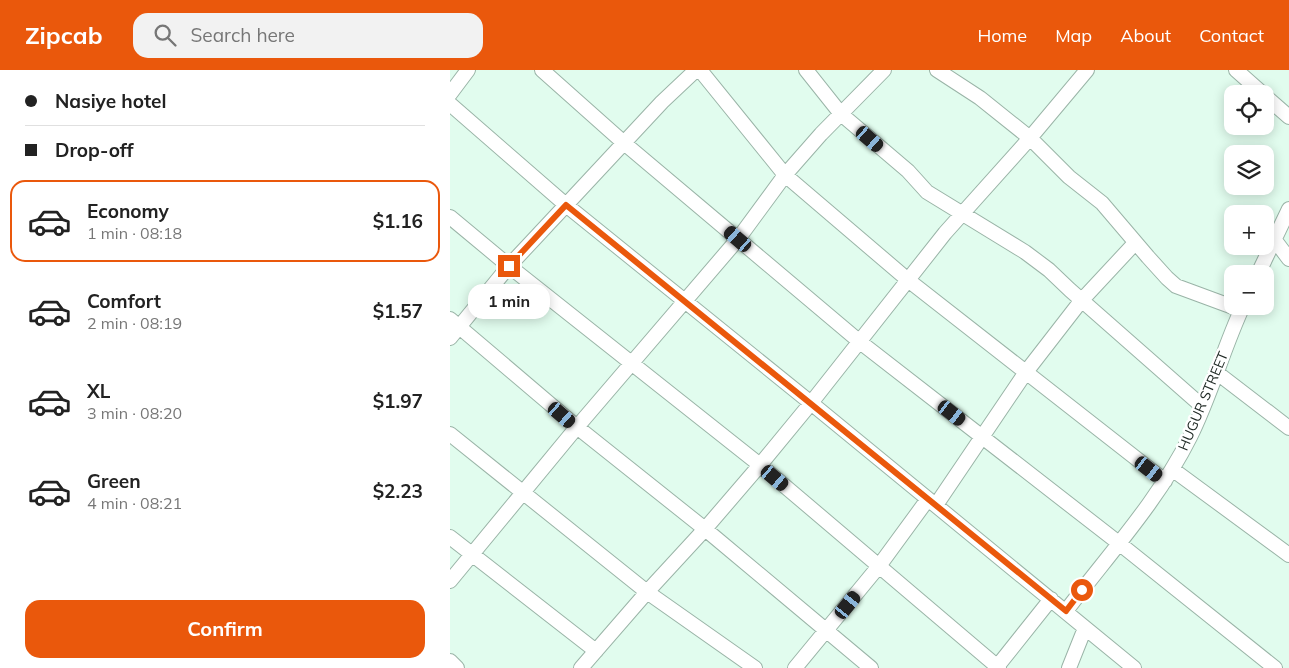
<!DOCTYPE html>
<html lang="en">
<head>
<meta charset="utf-8">
<style>
	body { margin:0; font-family:Mulish,sans-serif; background:#f2f2f2; color:#222; height:100vh; display:flex; flex-direction:column; font-size:19px; white-space:nowrap }
	* { box-sizing:border-box; margin:0 }
	p { font-size:16px; color:#767676 }
	.icon { flex:none; width:28px; height:28px; fill:none; stroke:currentColor; stroke-width:2; stroke-linecap:round; stroke-linejoin:round }
	.map { position:relative; flex:1; overflow:hidden }
	.panel { display:flex; flex-direction:column; background:#fff; width:450px }
	.panel>* { flex:none }
	.hud { display:grid; align-content:center; height:110px; padding:0 25px; background:#fff }
	.buttons { position:absolute; left:774px; top:15px; display:grid; gap:10px }
	.buttons a { display:grid; place-items:center; width:50px; height:50px; border-radius:10px; background:#fff; box-shadow:0 2px 12px #0003; font-size:25px }
	.end { position:absolute; width:22px; height:22px; margin:-11px; border:6px solid #ea580c; background:#fff; box-shadow:0 0 0 2px #fff }
	.from { border-radius:50% }
	.bubble { position:absolute; height:35px; border-radius:15px; background:#fff; box-shadow:0 2px 12px #0003; font-size:16px; font-weight:700; line-height:35px; text-align:center }
	.car { position:absolute; width:15px; height:30px; margin:-15px -8px; border-radius:6px; box-shadow:0 0 4px 1px #0007; background:linear-gradient(#222 24%,#8ab4d8 0 40%,#222 0 76%,#8ab4d8 0 86%,#222 0) }
	.hud b { display:flex; align-items:center; gap:18px; height:48px; font-size:19px }
	.hud b+b { border-top:1px solid #e0e0e0 }
	.hud i { width:12px; height:12px; background:#222 }
	ul { padding:0; list-style:none }
	li { display:flex; align-items:center; gap:15px; height:82px; margin:0 10px 8px; padding:0 15px; border:2px solid transparent; border-radius:15px }
	li div { flex:1 }
	li b { display:block; font-size:19px }
	li em { font-style:normal; font-weight:700 }
	li.selected { border-color:#ea580c }
	li>.icon { width:45px; height:45px; stroke-width:1.5 }
	.primary-button { display:flex; gap:10px; margin-top:auto; padding:10px 25px }
	.primary-button a { flex:1; height:58px; border-radius:15px; background:#ea580c; color:#fff; font-size:20px; font-weight:700; line-height:58px; text-align:center }
	header { display:flex; align-items:center; gap:30px; box-sizing:border-box; height:70px; padding:0 25px; background:#ea580c; color:#fff }
	header strong { font-size:24px }
	nav { display:flex; gap:28px; margin-inline-start:auto; font-size:18px }
	.search { width:350px; height:45px; background:#f2f2f2; display:flex; align-items:center; gap:12px; box-sizing:border-box; padding:0 18px; border-radius:15px; color:#767676; font-size:19px }
	main { display:flex; flex:1; min-height:0 }
	.map>svg:first-child { display:block }
	.lines { fill:none; stroke-linecap:round; stroke-linejoin:round }
	.minor-casing { stroke:#9ab4a7; stroke-width:16 }
	.minor { stroke:#fff; stroke-width:14 }
	.route { stroke:#ea580c; stroke-width:6 }
	.labels { text-anchor:middle; dominant-baseline:central; stroke-width:5; stroke-linejoin:round; paint-order:stroke }
	.street-label { font-size:14px; fill:#202a25; stroke:#fff }
</style>
</head>
<body>
<header>
<strong>Zipcab</strong>
<div class="search"><svg class="icon" aria-label="search" viewBox="0 0 24 24"><circle cx="10" cy="10" r="6"/><path d="M15 15l6 6"/></svg>Search here</div>
<nav><a>Home</a><a>Map</a><a>About</a><a>Contact</a></nav>
</header>
<main>
<section class="panel">
<div class="hud">
<b><i class="from"></i>Nasiye hotel</b>
<b><i></i>Drop-off</b>
</div>
<ul>
<li class="selected"><svg class="icon" aria-label="car" viewBox="0 0 24 24"><path d="M5 17H2v-5l4-1 3-4h7l3 4 3 1v5h-3M9 17h6M6 11h13"/><circle cx="7" cy="17" r="2"/><circle cx="17" cy="17" r="2"/></svg><div><b>Economy</b><p>1 min · 08:18</p></div><em>$1.16</em></li>
<li><svg class="icon" aria-label="car" viewBox="0 0 24 24"><path d="M5 17H2v-5l4-1 3-4h7l3 4 3 1v5h-3M9 17h6M6 11h13"/><circle cx="7" cy="17" r="2"/><circle cx="17" cy="17" r="2"/></svg><div><b>Comfort</b><p>2 min · 08:19</p></div><em>$1.57</em></li>
<li><svg class="icon" aria-label="car" viewBox="0 0 24 24"><path d="M5 17H2v-5l4-1 3-4h7l3 4 3 1v5h-3M9 17h6M6 11h13"/><circle cx="7" cy="17" r="2"/><circle cx="17" cy="17" r="2"/></svg><div><b>XL</b><p>3 min · 08:20</p></div><em>$1.97</em></li>
<li><svg class="icon" aria-label="car" viewBox="0 0 24 24"><path d="M5 17H2v-5l4-1 3-4h7l3 4 3 1v5h-3M9 17h6M6 11h13"/><circle cx="7" cy="17" r="2"/><circle cx="17" cy="17" r="2"/></svg><div><b>Green</b><p>4 min · 08:21</p></div><em>$2.23</em></li>
</ul>
<div class="primary-button"><a>Confirm</a></div>
</section>
<div class="map">
<svg width="839" height="598" viewBox="0 0 839 598">
	<rect width="100%" height="100%" fill="#e1fcee"/>
	<g class="lines">
		<g class="minor-casing">
			<path id="minor" d="M92 0 174 73 410 272 670 474 825 598
				M250 0 335 105 458 210 715 411
				M356 0 391 44 458 101 477 122 575 182 599 200 620 220 753 337
				M487 0 530 28 580 68 619 107 652 133 698 187 717 208 726 216 791 240
				M786 0 813 24
				M0 24 18 0
				M815 26 839 47
				M0 34 116 135 361 333 684 598
				M0 147 59 196 310 395 549 598
				M824 169 839 189
				M808 204 839 139
				M0 249 127 357 255 459 421 598
				M0 268 59 196 116 135 212 32 246 0
				M766 302 839 358
				M0 364 197 522 305 598
				M722 399 839 485
				M486 435 576 302 631 231 685 173
				M0 467 146 581
				M0 511 127 357 288 169 335 105 371 64 434 0
				M616 541C659 484 708 431 740 367 761 325 773 279 793 236
				M0 591 7 598
				M131 598 197 522 255 459 310 395 361 333 495 163 580 68 637 0
				M345 598 429 496 478 429
				M546 598 601 529
				M619 598 635 558"/>
		</g>
		<use href="#minor" class="minor"/>
	</g>
	<g class="lines">
		<path class="route" d="M59 196 116 135 616 541 632 520"/>
	</g>
	<g class="labels">
		<g class="street-label">
			<text transform="translate(753 331) rotate(-67)">HUGUR STREET</text>
		</g>
	</g>
</svg>
<div class="buttons">
<a><svg class="icon" aria-label="locate" viewBox="0 0 24 24"><circle cx="12" cy="12" r="6"/><path d="M12 2v4M12 18v4M2 12h4M18 12h4"/></svg></a>
<a><svg class="icon" aria-label="layers" viewBox="0 0 24 24"><path d="M12 4l9 5-9 5-9-5zM3 14l9 5 9-5"/></svg></a>
<a>+</a>
<a>−</a>
</div>
<i class="end from" style="left:632px;top:520px"></i>
<i class="end" style="left:59px;top:196px"></i>
<div class="bubble" style="left:18px;top:214px;width:82px">1 min</div>
<i class="car" style="left:420px;top:69px;rotate:131deg"></i>
<i class="car" style="left:288px;top:169px;rotate:311deg"></i>
<i class="car" style="left:502px;top:343px;rotate:128deg"></i>
<i class="car" style="left:112px;top:345px;rotate:131deg"></i>
<i class="car" style="left:699px;top:399px;rotate:128deg"></i>
<i class="car" style="left:325px;top:408px;rotate:130deg"></i>
<i class="car" style="left:398px;top:535px;rotate:39deg"></i>
</div>
</main>
</body>
</html>
